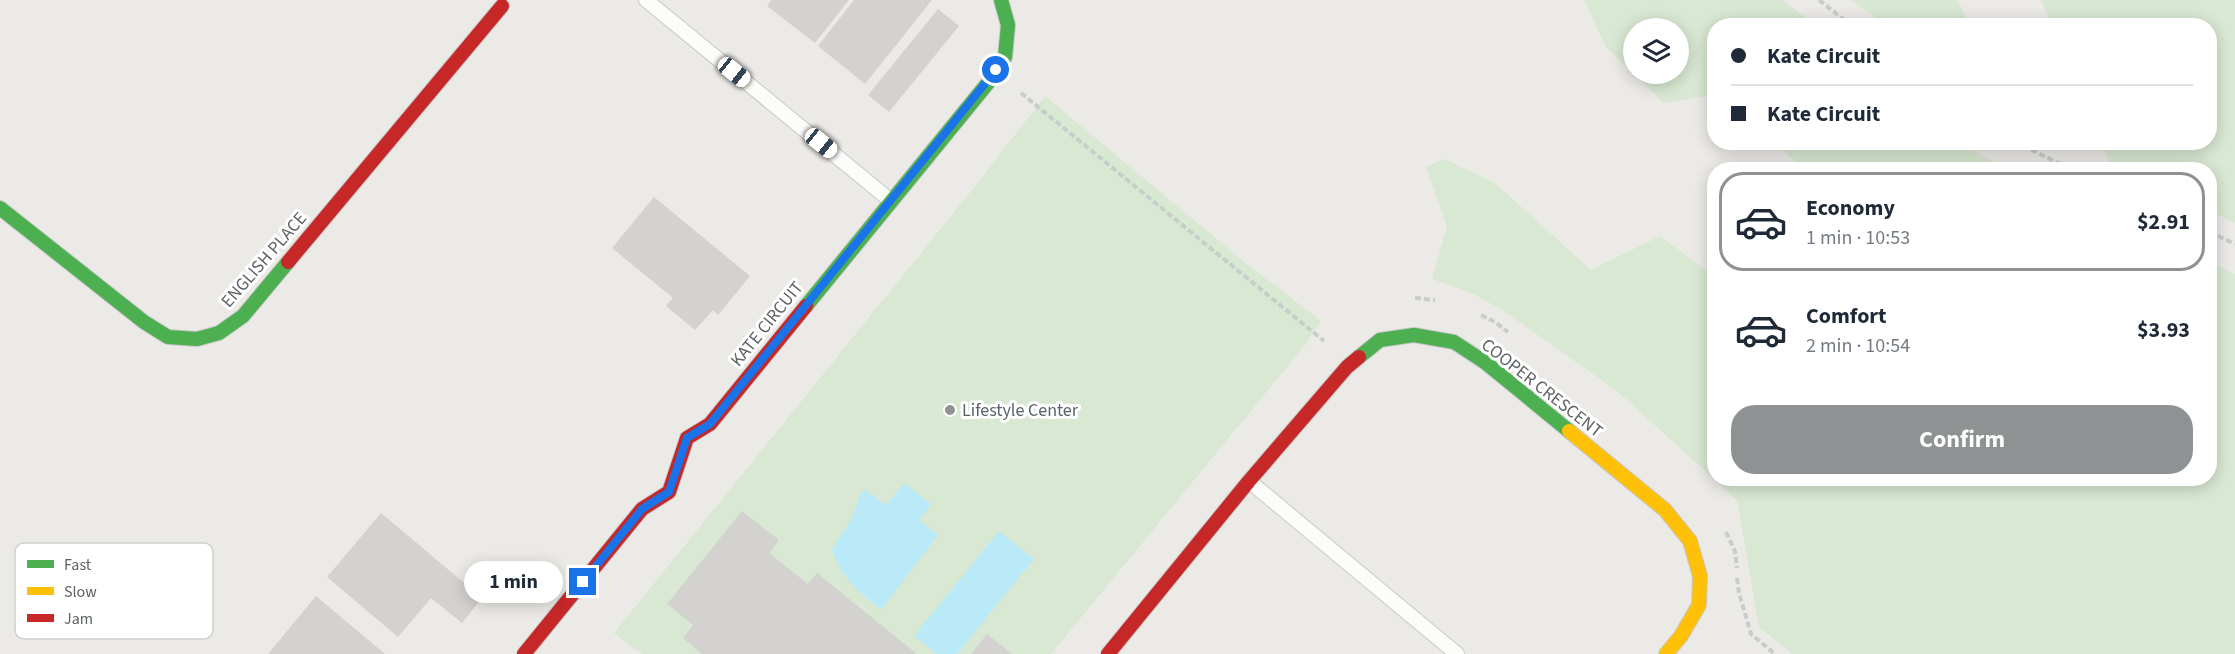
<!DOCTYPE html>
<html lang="en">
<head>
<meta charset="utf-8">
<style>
	body { margin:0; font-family:"Source Sans 3",sans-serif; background:#f2f2f3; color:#1f2937; height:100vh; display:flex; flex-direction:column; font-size:22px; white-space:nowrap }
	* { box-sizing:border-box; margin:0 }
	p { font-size:20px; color:#747a83 }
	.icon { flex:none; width:33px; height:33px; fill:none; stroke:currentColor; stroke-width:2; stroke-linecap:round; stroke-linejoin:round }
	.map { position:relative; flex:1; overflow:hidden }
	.side { position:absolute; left:1707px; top:162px; width:510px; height:324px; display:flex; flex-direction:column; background:#fff; border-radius:24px; box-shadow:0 3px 15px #0003 }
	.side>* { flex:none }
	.guide { position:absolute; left:1707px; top:18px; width:510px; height:132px; border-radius:24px; box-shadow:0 3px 15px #0003; display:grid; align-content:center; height:132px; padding:0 24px; background:#fff }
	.tools { position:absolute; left:1623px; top:18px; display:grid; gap:12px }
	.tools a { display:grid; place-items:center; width:66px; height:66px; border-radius:50%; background:#fff; box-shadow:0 3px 15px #0003; font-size:30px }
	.end { position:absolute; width:27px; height:27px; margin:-14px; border:8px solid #1a73e8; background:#fff; box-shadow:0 0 0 3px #fff }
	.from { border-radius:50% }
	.bubble { position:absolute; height:42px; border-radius:21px; background:#fff; box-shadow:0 3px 15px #0003; font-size:20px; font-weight:700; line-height:42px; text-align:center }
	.car { position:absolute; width:18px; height:36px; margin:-18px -9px; border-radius:8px; box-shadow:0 0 4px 2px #0007; background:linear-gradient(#fff 24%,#345 0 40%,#fff 0 76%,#345 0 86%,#fff 0) }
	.guide b { display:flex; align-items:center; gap:21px; height:57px; font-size:22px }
	.guide b+b { border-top:2px solid #e0e1e3 }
	.guide i { width:15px; height:15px; background:#1f2937 }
	ul { padding:10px 0 0; list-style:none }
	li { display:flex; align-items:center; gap:18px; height:99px; margin:0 12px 9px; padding:0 12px; border:3px solid transparent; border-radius:24px }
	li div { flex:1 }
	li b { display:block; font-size:22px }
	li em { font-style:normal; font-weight:700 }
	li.on { border-color:#8e9292 }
	li>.icon { width:54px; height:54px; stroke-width:1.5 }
	.button { display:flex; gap:12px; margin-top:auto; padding:12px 24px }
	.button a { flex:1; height:69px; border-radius:24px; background:#8e9292; color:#fff; font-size:24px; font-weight:700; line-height:69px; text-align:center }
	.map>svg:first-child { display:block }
	.green { fill:#d8e8d2; fill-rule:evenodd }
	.water { fill:#baeaf8 }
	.building { fill:#d4d2d1 }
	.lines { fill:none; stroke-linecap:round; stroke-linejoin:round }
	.lane-casing { stroke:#c8c8c8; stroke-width:16 }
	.fast-casing { stroke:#c7c8c8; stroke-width:16 }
	.slow-casing { stroke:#c7c8c8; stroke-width:16 }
	.jam-casing { stroke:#c7c8c8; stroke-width:16 }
	.path { stroke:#c8cdc9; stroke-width:4; stroke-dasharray:6 3; stroke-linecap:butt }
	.lane { stroke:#fcfcfb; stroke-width:14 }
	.fast { stroke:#4caf50; stroke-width:14 }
	.slow { stroke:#ffc107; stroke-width:14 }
	.jam { stroke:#c62828; stroke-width:14 }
	.route { stroke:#1a73e8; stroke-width:8 }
	.poi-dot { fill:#8e9292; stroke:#fff; stroke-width:2 }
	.labels { text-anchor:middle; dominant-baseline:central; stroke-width:6; stroke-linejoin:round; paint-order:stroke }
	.street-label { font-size:18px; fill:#5c6265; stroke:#fff }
	.poi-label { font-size:18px; fill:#5c6265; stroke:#fff; text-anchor:start }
	.key { fill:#fff; stroke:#ced0d1; stroke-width:1.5 }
	.key-label { font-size:16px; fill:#5c6265 }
</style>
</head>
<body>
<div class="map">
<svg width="2235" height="654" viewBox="0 0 2235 654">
	<rect width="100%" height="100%" fill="#eceae7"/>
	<path class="green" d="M1584 0H1782L1815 25 1714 26V95L1664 103 1606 47ZM1634 28H1678V74H1634Z
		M1851 0H1958L1969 25H1886Z
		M2041 0H2235V223L2210 211V170L2120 169 2111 165 2101 143 2210 142V26L2052 25Z
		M1045 96 1247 264 1321 321 1306 344 1051 654H642L614 633 976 185Z
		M1774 143H1964L1980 155 2011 169H1804Z
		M1444 159 1495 183 1591 270 1660 236 1714 276V478H2210V262L2235 274V654H1793L1759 627 1737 500 1617 391 1504 311 1470 292 1432 279 1447 227 1426 167Z"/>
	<path class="water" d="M904 483 931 504 919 520 938 535 881 610C859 591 841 579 832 550 837 539 844 531 850 521 856 511 857 499 864 489L886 505Z
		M999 531 1034 559 957 654H937L914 636Z"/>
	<path class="building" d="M771 0H849L815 43 767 6Z
		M854 0H932L865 84 818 46Z
		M938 9 959 26 889 112 868 95Z
		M654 197 750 276 718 315 713 310 695 330 666 306 673 298 612 248Z
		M742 511 779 540 769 553 808 584 817 573 917 654H702L683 638 693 625 667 604Z
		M381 513 482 598 462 623 431 598 398 637 327 577Z
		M316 596 385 654H268Z
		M987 634 1012 654H971Z"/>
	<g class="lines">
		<g class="lane-casing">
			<path id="lane" d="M646 0 891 201
				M1249 481 1457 654"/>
		</g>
		<g class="fast-casing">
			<path id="fast" d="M0 208 144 322 168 337 197 339 219 333 243 316 288 262
				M806 306 987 84 1005 57 1008 25 1001 0
				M1359 357 1380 340 1414 335 1454 342 1486 363 1569 431"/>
		</g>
		<g class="slow-casing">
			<path id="slow" d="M1569 431 1665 510 1690 541 1700 576 1699 605 1681 636 1666 654"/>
		</g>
		<g class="jam-casing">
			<path id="jam" d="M288 262 502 6
				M524 654 642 509 669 492 687 438 710 424 806 306
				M1108 654 1249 481 1347 367 1359 357"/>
		</g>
		<path class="path" d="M1819 0 1852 26
			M1021 93 1324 341
			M2015 142 2073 170
			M2210 232 2235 244
			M1415 298 1435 300
			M1481 315 1495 322 1508 332
			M1726 532 1735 551 1737 568
			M1737 578 1739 593 1751 634 1775 654"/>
		<use href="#lane" class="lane"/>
		<use href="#fast" class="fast"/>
		<use href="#slow" class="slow"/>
		<use href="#jam" class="jam"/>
	</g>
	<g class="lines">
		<path class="route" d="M583 582 642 509 669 492 687 438 710 424 996 70"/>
	</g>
	<circle class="poi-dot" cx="950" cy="410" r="6"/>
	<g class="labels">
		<g class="street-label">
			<text transform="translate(264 260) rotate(-49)">ENGLISH PLACE</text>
			<text transform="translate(767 324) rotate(-51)">KATE CIRCUIT</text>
			<text transform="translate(1542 388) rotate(38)">COOPER CRESCENT</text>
		</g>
		<g class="poi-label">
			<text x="962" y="410">Lifestyle Center</text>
		</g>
	</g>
	<rect x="15" y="543" width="198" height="96" rx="9" class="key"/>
	<rect x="27" y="560" width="27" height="8" fill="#4caf50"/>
	<rect x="27" y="587" width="27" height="8" fill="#ffc107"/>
	<rect x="27" y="614" width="27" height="8" fill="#c62828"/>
	<g class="key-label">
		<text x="64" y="570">Fast</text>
		<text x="64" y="597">Slow</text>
		<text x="64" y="624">Jam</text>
	</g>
</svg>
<div class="tools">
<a><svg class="icon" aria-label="layers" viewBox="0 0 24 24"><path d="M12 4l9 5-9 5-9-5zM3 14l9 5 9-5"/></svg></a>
</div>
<i class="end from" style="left:996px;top:70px"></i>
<i class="end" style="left:583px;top:582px"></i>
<div class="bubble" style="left:464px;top:561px;width:99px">1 min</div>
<i class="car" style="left:734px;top:72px;rotate:129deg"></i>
<i class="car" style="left:821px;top:143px;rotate:129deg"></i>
<div class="guide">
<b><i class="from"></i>Kate Circuit</b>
<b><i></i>Kate Circuit</b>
</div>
<section class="side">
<ul>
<li class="on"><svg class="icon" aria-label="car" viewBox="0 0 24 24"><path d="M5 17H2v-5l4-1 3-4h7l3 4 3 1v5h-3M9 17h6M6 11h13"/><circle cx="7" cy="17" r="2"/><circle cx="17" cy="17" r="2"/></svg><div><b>Economy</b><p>1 min · 10:53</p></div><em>$2.91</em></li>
<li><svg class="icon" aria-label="car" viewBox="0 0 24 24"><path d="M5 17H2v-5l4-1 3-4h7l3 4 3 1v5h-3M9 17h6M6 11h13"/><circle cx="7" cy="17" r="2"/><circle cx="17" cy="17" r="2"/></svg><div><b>Comfort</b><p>2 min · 10:54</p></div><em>$3.93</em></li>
</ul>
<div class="button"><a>Confirm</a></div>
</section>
</div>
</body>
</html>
